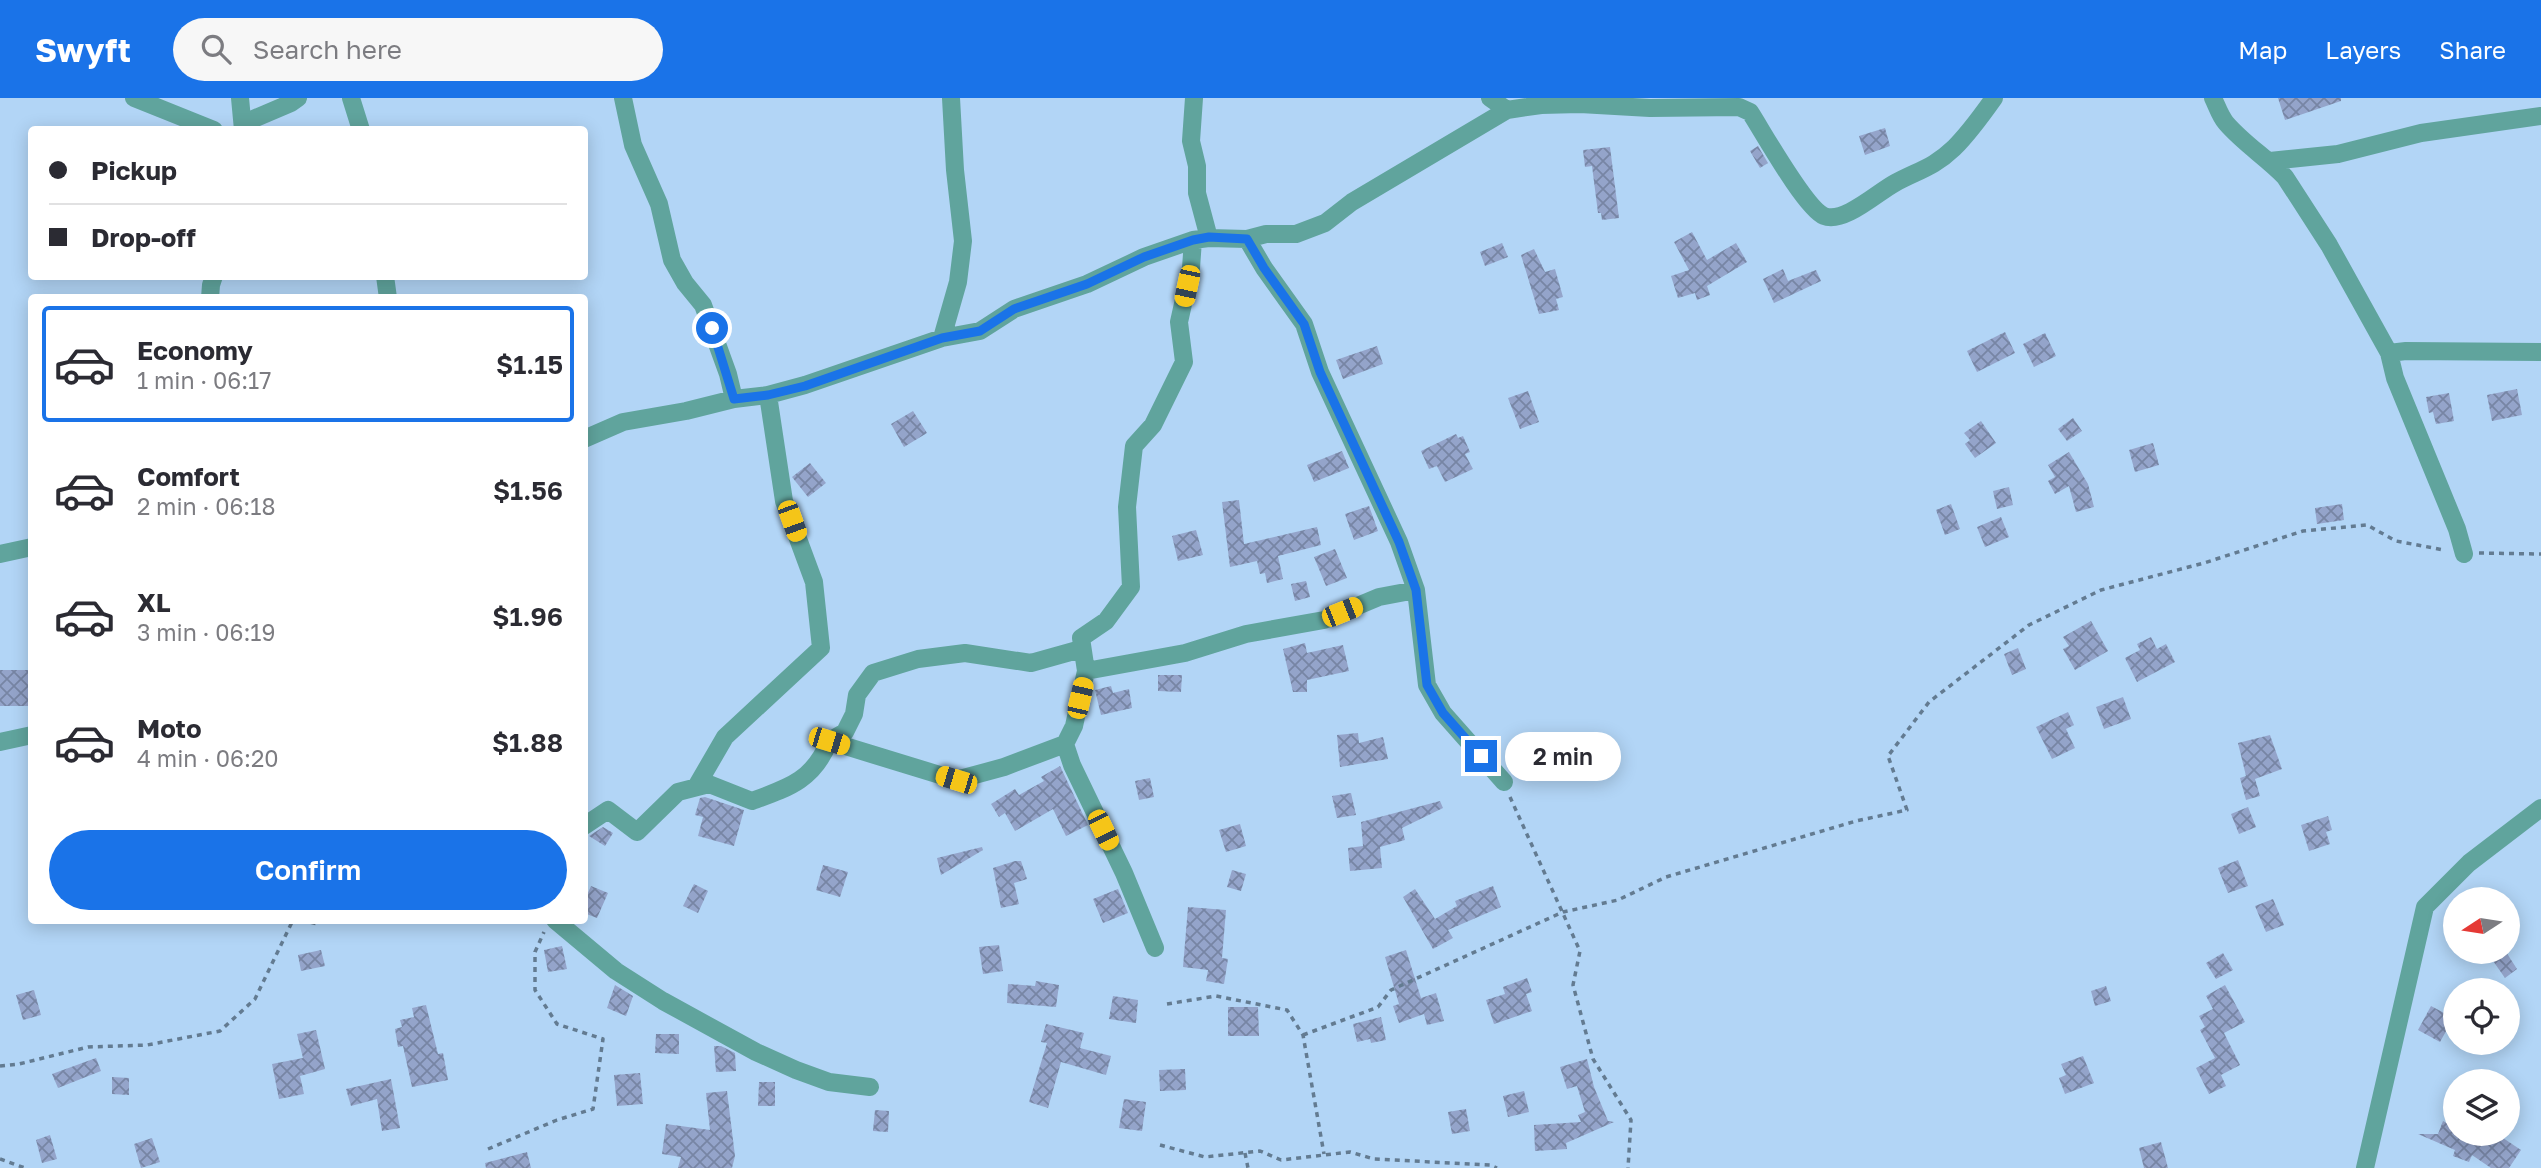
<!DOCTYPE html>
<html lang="en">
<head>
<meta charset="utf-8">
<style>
	body { margin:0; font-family:"Golos Text",sans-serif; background:#f7f7f7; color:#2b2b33; height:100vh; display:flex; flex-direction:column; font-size:26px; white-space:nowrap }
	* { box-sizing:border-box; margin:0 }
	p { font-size:23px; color:#7c7c81 }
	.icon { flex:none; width:38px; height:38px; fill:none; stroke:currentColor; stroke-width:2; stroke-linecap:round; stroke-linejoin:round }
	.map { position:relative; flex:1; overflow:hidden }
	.panel { position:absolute; left:28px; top:196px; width:560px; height:630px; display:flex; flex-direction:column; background:#fff; border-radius:7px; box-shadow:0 4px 18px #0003 }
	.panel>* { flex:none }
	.guide { position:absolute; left:28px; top:28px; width:560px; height:154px; border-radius:7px; box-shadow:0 4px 18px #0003; display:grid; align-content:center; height:154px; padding:0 21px; background:#fff }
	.needle { width:46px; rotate:258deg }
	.buttons { position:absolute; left:2443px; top:789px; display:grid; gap:14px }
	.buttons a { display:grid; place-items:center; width:77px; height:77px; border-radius:50%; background:#fff; box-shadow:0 4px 18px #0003; font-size:35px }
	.end { position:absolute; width:32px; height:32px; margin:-16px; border:9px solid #1a73e8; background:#fff; box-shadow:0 0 0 4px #fff }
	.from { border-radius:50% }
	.bubble { position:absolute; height:49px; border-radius:24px; background:#fff; box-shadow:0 4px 18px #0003; font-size:23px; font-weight:600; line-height:49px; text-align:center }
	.car { position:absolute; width:21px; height:42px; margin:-21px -10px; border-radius:9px; box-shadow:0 0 5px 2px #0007; background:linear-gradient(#f5c518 24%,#345 0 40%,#f5c518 0 76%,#345 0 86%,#f5c518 0) }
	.guide b { display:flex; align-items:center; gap:24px; height:66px; font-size:26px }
	.guide b+b { border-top:2px solid #e1e1e2 }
	.guide i { width:18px; height:18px; background:#2b2b33 }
	ul { padding:12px 0 0; list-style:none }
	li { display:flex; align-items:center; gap:21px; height:116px; margin:0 14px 10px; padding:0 7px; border:4px solid transparent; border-radius:7px }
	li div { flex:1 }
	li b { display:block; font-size:26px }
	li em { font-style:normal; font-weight:600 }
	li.selected { border-color:#1a73e8 }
	li>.icon { width:63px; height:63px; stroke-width:1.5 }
	.cta { display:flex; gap:14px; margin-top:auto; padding:14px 21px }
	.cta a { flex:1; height:80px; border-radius:42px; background:#1a73e8; color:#fff; font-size:28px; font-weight:600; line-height:80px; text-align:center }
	header { display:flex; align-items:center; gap:42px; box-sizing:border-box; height:98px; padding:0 35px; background:#1a73e8; color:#fff }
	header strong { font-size:33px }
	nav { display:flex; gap:38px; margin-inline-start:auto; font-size:24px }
	.search { width:490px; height:63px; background:#f7f7f7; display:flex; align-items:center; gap:18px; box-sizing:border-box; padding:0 24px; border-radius:38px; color:#7c7c81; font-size:26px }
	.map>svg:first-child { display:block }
	.building { fill:url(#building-cross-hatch) }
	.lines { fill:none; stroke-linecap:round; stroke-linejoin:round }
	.path { stroke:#637b91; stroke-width:3.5; stroke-dasharray:5 5; stroke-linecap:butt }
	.street { stroke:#60a49d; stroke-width:18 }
	.route { stroke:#1a73e8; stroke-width:9 }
</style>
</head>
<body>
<header>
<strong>Swyft</strong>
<div class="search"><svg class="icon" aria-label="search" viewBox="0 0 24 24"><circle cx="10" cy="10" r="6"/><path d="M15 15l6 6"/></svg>Search here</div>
<nav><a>Map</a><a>Layers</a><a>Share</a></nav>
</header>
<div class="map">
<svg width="2541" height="1070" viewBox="0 0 2541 1070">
	<defs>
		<pattern id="building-cross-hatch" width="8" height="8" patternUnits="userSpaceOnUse" patternTransform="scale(1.75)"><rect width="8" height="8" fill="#94a4ca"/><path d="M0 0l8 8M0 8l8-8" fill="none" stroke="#7785a4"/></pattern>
	</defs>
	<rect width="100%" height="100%" fill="#b2d5f6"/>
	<path class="building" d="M2278 0H2341V3L2285 22Z
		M1885 30 1890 48 1865 57 1859 38Z
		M1758 48 1768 65 1760 70 1750 53Z
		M1610 49 1619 120 1602 122 1601 115H1598L1592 68 1585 69 1583 52Z
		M1692 134 1707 162 1736 145 1747 164 1707 188 1710 197 1697 202 1695 195 1678 200 1671 178 1689 172 1674 144Z
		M1502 145 1508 159 1485 168 1480 154Z
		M1534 151 1545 174 1555 171 1563 199 1556 201 1559 212 1539 216 1521 157Z
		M1783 171 1788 183 1816 172 1821 183 1774 205 1763 181Z
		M2005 234 2015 255 1977 274 1967 253Z
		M2045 235 2056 258 2034 269 2023 246Z
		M1377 248 1383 266 1343 281 1336 262Z
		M2517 291 2522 317 2492 323 2487 297Z
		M1528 293 1539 324 1520 331 1508 300Z
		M2449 295 2454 323 2436 326 2433 314 2429 315 2426 299Z
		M913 313 927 335 904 349 891 326Z
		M2073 320 2082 333 2067 343 2058 331Z
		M1981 323 1996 345 1975 360 1965 346 1970 342 1964 335Z
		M1456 336 1458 340 1463 338 1470 354 1465 356 1473 371 1445 384 1437 368 1429 371 1421 353Z
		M2153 345 2159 367 2135 374 2129 352Z
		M1342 353 1349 370 1314 384 1307 367Z
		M2069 354 2088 386 2094 409 2076 414 2069 388 2055 396 2048 383 2055 379 2048 367Z
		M810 365 826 385 808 399 792 379Z
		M2009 389 2013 407 1997 411 1993 393Z
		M1239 402 1244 446 1317 429 1321 447 1278 458 1283 481 1267 485 1265 475 1260 476 1257 463 1230 469 1222 404Z
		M1951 406 1960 431 1945 437 1936 412Z
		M2342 406 2344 422 2317 426 2315 410Z
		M1369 408 1378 433 1354 442 1345 416Z
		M2001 419 2009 439 1985 449 1977 429Z
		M1196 432 1203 457 1178 463 1172 438Z
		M1335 451 1347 480 1326 488 1314 459Z
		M1306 483 1310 499 1295 503 1291 486Z
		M2091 523 2108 553 2075 572 2063 551 2069 548 2063 539Z
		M2151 539 2157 551 2166 546 2175 564 2137 584 2125 560 2140 552 2137 546Z
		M1305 545 1307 555 1343 547 1349 573 1307 582V594H1293L1283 551Z
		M2018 550 2026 571 2012 577 2004 556Z
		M0 572H29V608H0Z
		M1158 577H1182L1181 594 1158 593Z
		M1111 588 1113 595 1129 591 1132 610 1101 617 1095 592Z
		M2123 599 2131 621 2104 631 2096 609Z
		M2068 614 2074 627 2066 631 2075 650 2052 661 2036 629Z
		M1358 635 1359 645 1383 639 1388 661 1340 669 1337 637Z
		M2270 637 2282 671 2255 681 2260 698 2246 702 2240 680 2246 678 2238 645Z
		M1060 668 1088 727 1066 738 1053 711 1015 733 1005 715 999 719 991 706 1015 691 1019 697 1044 683 1041 679Z
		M1150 680 1154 699 1139 702 1135 683Z
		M1351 695 1356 717 1337 720 1332 698Z
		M705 699 744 712 734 748 698 738 703 719 695 717 700 700Z
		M1440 703 1443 710 1402 730 1405 742 1380 749 1382 770 1350 773 1348 750 1363 748 1361 724Z
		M2248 709 2256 729 2239 736 2231 716Z
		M2328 718 2332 732 2326 734 2330 746 2309 753 2301 727Z
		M1240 726 1246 748 1226 754 1219 732Z
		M603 729 613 735 605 748 589 738Z
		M982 749 983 752 941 777 937 760Z
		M2238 762 2248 788 2228 795 2218 770Z
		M1015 763H1021L1027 781 1014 785 1019 806 1001 810 993 770Z
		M823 767 848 774 840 799 816 792Z
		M1232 772 1246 776 1241 793 1227 789Z
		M694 786 708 793 698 815 683 808Z
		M591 788 608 795 597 820 584 815V804Z
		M1493 788 1501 809 1448 832 1453 840 1433 851 1403 799 1415 791 1435 821 1457 808 1455 803Z
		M1118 791 1128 815 1103 825 1093 801Z
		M2273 801 2284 827 2266 834 2255 808Z
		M1188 809 1226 812 1222 860 1228 861 1224 886 1206 883 1208 872 1183 869Z
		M999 847 1003 873 983 876 979 849Z
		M562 848 567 871 548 874 544 852Z
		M321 852 325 868 301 873 298 857Z
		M1406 852 1421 900 1436 895 1444 923 1427 927 1424 916 1399 925 1393 908 1399 906 1385 859Z
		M2500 854H2506L2517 871 2505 880 2491 860Z
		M2223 855 2233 872 2216 881 2206 865Z
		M1527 880 1532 894 1526 896 1532 913 1494 926 1486 902 1505 896 1503 889Z
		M1036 883 1059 887 1056 909 1007 905 1008 886 1035 888Z
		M615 887 633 898 626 918 607 910Z
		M2225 887 2245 924 2224 935 2240 967 2221 977 2226 988 2209 996 2196 970 2215 960 2200 932 2205 929 2199 918 2213 911 2206 898Z
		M2106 888 2111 903 2095 908 2091 893Z
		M34 892 41 917 23 922 16 897Z
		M1113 898 1138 902 1136 925 1109 921Z
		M426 907 438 956 443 955 448 982 412 989 403 948 398 949 395 931 402 929 400 922 414 919 412 910Z
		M2431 908 2448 917 2444 923 2450 926 2440 944 2418 932Z
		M1228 909H1258L1259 938H1228Z
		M1381 919 1386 942 1371 945 1370 941 1357 944 1353 926Z
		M1046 926 1084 935 1080 950 1111 958 1106 977 1061 964 1048 1010 1029 1004 1047 945 1041 944Z
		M316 932 325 971 300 978 304 996 279 1001 272 966 303 960 297 936Z
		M656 936H679V956L655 955Z
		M714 948H721L735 955 736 973 716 974Z
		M2083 958 2094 985 2065 996 2059 980 2066 977 2061 966Z
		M96 960 101 973 58 990 52 976Z
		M1587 961 1594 989 1608 1023 1614 1024 1566 1045 1567 1051 1535 1053 1534 1027 1581 1024 1578 1017 1585 1014 1577 988 1567 991 1560 969Z
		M1185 971 1186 992 1160 993 1159 972Z
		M640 975 643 1006 617 1008 614 977Z
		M112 979 129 980V997L112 996Z
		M391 981 400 1030 382 1033 377 1001 351 1008 346 991Z
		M759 984H775V1008H758Z
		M727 993 735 1058 732 1070H678L681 1059 662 1056 666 1026 710 1032 706 995Z
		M1524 993 1529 1014 1508 1019 1503 998Z
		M1124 1001 1146 1004 1142 1033 1119 1030Z
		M1466 1011 1470 1033 1452 1036 1448 1014Z
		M875 1012 889 1013 888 1034 873 1033Z
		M2443 1023 2455 1029V1036H2497L2521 1052 2509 1070H2491L2472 1057 2469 1064 2453 1058 2455 1052 2418 1036H2438Z
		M50 1037 57 1061 42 1065 36 1042Z
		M152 1040 160 1064 141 1070 134 1046Z
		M2161 1044 2168 1070H2144L2139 1050Z
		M527 1054 531 1070H486L485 1065Z"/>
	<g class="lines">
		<path class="path" d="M2479 455 2541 456
			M1510 699 1580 853 1573 887 1593 961 1631 1022 1628 1070
			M301 822 318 826 324 822
			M1167 906 1216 898 1287 912 1303 937 1324 1056
			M1303 937 1378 909 1391 892 1563 814 1618 802 1666 779 1856 723 1907 712 1888 658 1929 604 2029 527 2101 492 2204 465 2303 433 2367 427 2396 443 2444 452
			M0 968 19 966 88 949 147 947 220 933 255 901 293 822
			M1160 1047 1205 1059 1260 1053 1281 1062 1350 1054 1374 1061 1490 1067 1497 1070
			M488 1051 557 1022 593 1011 603 941 557 926 535 892V854L544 834
			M1245 1055 1248 1070
			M0 1061 25 1070"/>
		<path class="street" d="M134 0 214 32
			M240 0 243 32
			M351 0 361 32
			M623 0 633 47 659 106 672 162 685 185 703 207 728 276 734 301
			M1194 0 1191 43 1197 68V95L1209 140
			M1490 0 1507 12
			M2213 0C2217 8 2220 18 2226 25 2244 46 2267 60 2285 79L2329 147 2389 255 2395 280 2457 431 2464 456
			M244 25 291 5 298 0
			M2270 63 2338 56 2421 35 2541 18
			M1247 141 1264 170 1304 226 1320 274 1399 444 1416 492 1427 587 1443 615 1504 684
			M1193 142 1191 170 1179 224 1184 264 1153 327 1134 348 1127 409 1131 489 1106 523 1081 540 1086 573 1185 555 1246 536 1324 522 1379 499 1416 492
			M385 178 388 200
			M210 200 211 187 214 178
			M942 240 958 184 963 143 955 72 951 0
			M2389 255 2406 253 2541 254
			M584 341 623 324 686 313 734 301 768 297 805 287 942 240 980 233 1014 211 1087 186 1144 159 1193 142 1209 140 1247 141 1266 136H1296L1325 125 1352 104 1507 12 1541 7 1580 6 1650 10 1739 9 1750 14C1763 34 1805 110 1824 118 1844 126 1878 94 1895 85 1919 72 1933 70 1954 50 1969 35 1982 17 1994 0
			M0 456 32 449
			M829 643 956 682 1004 669 1065 646 1072 667 1124 775 1155 850
			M0 644 32 637
			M1065 646 1074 628 1086 573
			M696 689 725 639 821 550 814 484 784 403 768 297
			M584 728 608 712 637 734 678 694 709 686 752 703C788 690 814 682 829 643L845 634 854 616 857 597 873 575 918 561 965 555 1031 565 1081 551
			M555 822 616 873 663 903 756 954 796 972 829 984 870 989
			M2365 1070 2425 809 2469 765 2541 710"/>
	</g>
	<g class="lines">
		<path class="route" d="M712 230 734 301 768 297 805 288 942 240 980 233 1014 211 1087 186 1144 159 1193 142 1209 139 1247 141 1264 170 1304 226 1320 274 1399 444 1416 492 1427 587 1443 615 1481 658"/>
	</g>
</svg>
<div class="buttons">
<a><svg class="needle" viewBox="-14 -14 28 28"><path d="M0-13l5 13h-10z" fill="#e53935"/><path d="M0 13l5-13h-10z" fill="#7c7c81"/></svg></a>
<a><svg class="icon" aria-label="locate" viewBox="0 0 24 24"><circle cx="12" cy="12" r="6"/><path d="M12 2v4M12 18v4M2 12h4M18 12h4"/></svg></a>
<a><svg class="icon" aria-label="layers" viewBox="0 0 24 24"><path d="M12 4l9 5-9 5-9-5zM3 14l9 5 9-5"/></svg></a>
</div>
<i class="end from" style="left:712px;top:230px"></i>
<i class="end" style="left:1481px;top:658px"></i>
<div class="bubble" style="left:1505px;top:634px;width:116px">2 min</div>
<i class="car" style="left:1187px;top:188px;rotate:192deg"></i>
<i class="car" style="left:792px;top:423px;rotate:160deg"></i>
<i class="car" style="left:1342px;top:514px;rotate:68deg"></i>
<i class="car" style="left:1080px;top:600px;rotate:13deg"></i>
<i class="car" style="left:829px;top:643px;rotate:107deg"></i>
<i class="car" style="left:956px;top:682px;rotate:287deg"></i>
<i class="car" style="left:1103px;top:732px;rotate:154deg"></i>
<div class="guide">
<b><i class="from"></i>Pickup</b>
<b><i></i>Drop-off</b>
</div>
<section class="panel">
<ul>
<li class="selected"><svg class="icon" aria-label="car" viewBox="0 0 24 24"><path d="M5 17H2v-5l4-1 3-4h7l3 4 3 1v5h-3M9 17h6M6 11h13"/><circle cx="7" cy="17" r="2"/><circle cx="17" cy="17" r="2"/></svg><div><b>Economy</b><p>1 min · 06:17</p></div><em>$1.15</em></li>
<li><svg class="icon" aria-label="car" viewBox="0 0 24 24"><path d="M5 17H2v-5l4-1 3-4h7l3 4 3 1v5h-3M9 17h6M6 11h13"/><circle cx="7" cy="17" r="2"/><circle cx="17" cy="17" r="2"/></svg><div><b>Comfort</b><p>2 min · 06:18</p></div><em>$1.56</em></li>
<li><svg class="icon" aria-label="car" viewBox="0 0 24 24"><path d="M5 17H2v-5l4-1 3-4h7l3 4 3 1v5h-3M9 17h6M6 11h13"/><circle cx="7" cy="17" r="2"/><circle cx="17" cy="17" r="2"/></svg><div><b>XL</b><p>3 min · 06:19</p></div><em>$1.96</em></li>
<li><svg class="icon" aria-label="car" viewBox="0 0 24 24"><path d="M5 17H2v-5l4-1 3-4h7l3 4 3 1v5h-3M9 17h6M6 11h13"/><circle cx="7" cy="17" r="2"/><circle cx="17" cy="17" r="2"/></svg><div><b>Moto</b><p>4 min · 06:20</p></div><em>$1.88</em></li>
</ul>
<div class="cta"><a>Confirm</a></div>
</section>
</div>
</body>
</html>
